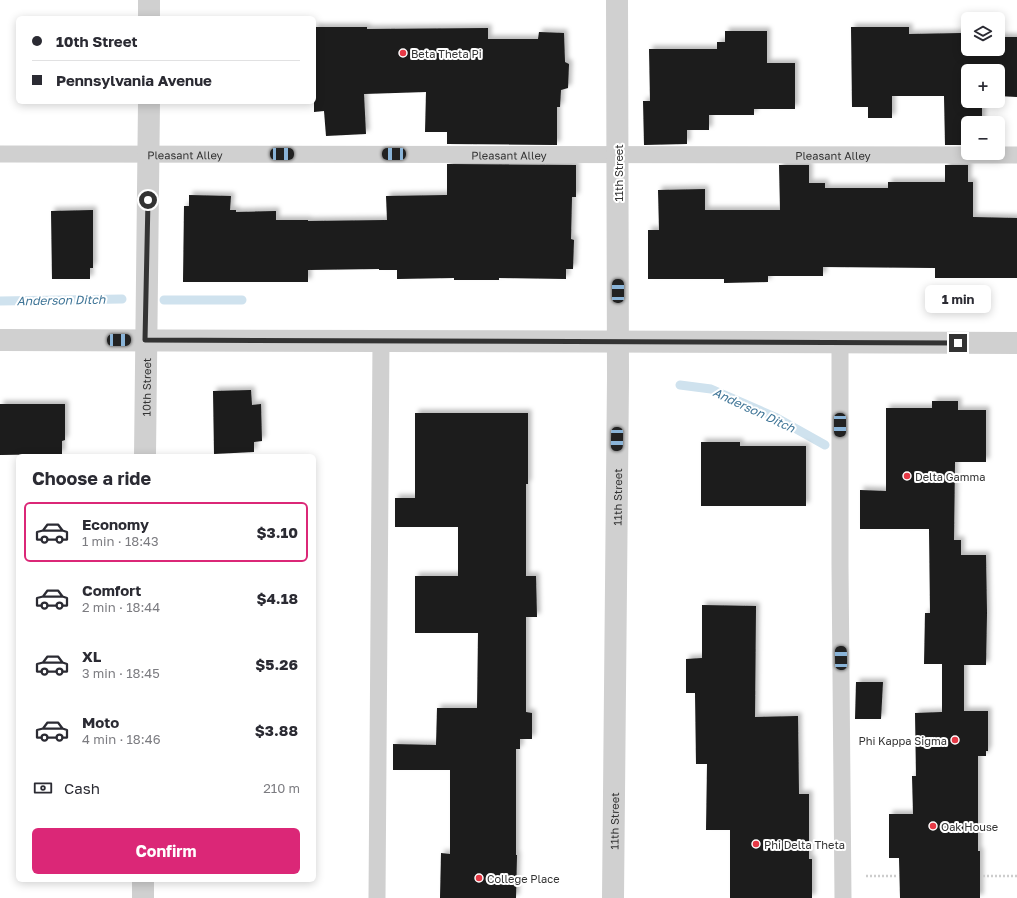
<!DOCTYPE html>
<html lang="en">
<head>
<meta charset="utf-8">
<style>
	body { margin:0; font-family:"Golos Text",sans-serif; background:#f7f7f7; color:#2b2b33; height:100vh; display:flex; flex-direction:column; font-size:15px; white-space:nowrap }
	* { box-sizing:border-box; margin:0 }
	p { font-size:13px; color:#7c7c81 }
	.icon { flex:none; width:22px; height:22px; fill:none; stroke:currentColor; stroke-width:2; stroke-linecap:round; stroke-linejoin:round }
	.map { position:relative; flex:1; overflow:hidden }
	.drawer { position:absolute; left:16px; top:454px; width:300px; height:428px; display:flex; flex-direction:column; background:#fff; border-radius:6px; box-shadow:0 2px 10px #0003 }
	.drawer>* { flex:none }
	.banner { position:absolute; left:16px; top:16px; width:300px; height:88px; border-radius:6px; box-shadow:0 2px 10px #0003; display:grid; align-content:center; height:88px; padding:0 16px; background:#fff }
	.buttons { position:absolute; left:961px; top:12px; display:grid; gap:8px }
	.buttons a { display:grid; place-items:center; width:44px; height:44px; border-radius:6px; background:#fff; box-shadow:0 2px 10px #0003; font-size:20px }
	.end { position:absolute; width:18px; height:18px; margin:-9px; border:5px solid #333; background:#fff; box-shadow:0 0 0 2px #fff }
	.from { border-radius:50% }
	.bubble { position:absolute; height:28px; border-radius:6px; background:#fff; box-shadow:0 2px 10px #0003; font-size:13px; font-weight:700; line-height:28px; text-align:center }
	.car { position:absolute; width:12px; height:24px; margin:-12px -6px; border-radius:5px; box-shadow:0 0 3px 1px #0007; background:linear-gradient(#222 24%,#8ab4d8 0 40%,#222 0 76%,#8ab4d8 0 86%,#222 0) }
	.banner b { display:flex; align-items:center; gap:14px; height:38px; font-size:15px }
	.banner b+b { border-top:1px solid #e1e1e2 }
	.banner i { width:10px; height:10px; background:#2b2b33 }
	ul { padding:0; list-style:none }
	li { display:flex; align-items:center; gap:12px; height:60px; margin:0 8px 6px; padding:0 8px; border:2px solid transparent; border-radius:6px }
	li div { flex:1 }
	li b { display:block; font-size:15px }
	li em { font-style:normal; font-weight:700 }
	li.current { border-color:#db2777 }
	li>.icon { width:36px; height:36px; stroke-width:1.5 }
	h2 { padding:0 16px; font-size:18px; line-height:48px }
	.pay { display:flex; align-items:center; gap:10px; height:44px; padding:0 16px; font-size:15px }
	.pay p { margin-inline-start:auto }
	.cta { display:flex; gap:8px; margin-top:auto; padding:8px 16px }
	.cta a { flex:1; height:46px; border-radius:6px; background:#db2777; color:#fff; font-size:16px; font-weight:700; line-height:46px; text-align:center }
	.map>svg:first-child { display:block }
	.lines { fill:none; stroke-linecap:round; stroke-linejoin:round }
	.stream { stroke:#cfe2ee; stroke-width:9 }
	.building { fill:#1a1a1a; filter:url(#shadow) }
	.path { stroke:#cdcdcd; stroke-width:2.5; stroke-dasharray:2 2; stroke-linecap:butt }
	.service { stroke:#d0d0d0; stroke-width:17 }
	.minor { stroke:#d0d0d0; stroke-width:22 }
	.route { stroke:#333; stroke-width:5 }
	.poi-dot { fill:#e63946; stroke:#fff; stroke-width:1.5 }
	.labels { text-anchor:middle; dominant-baseline:central; stroke-width:4; stroke-linejoin:round; paint-order:stroke }
	.poi-label { font-size:11px; fill:#333; stroke:#fff; text-anchor:start }
	.street-label { font-size:11px; fill:#333; stroke:#fff }
	.water-label { font-size:12px; font-style:italic; fill:#3f7597; stroke:#fff }
</style>
</head>
<body>
<div class="map">
<svg width="1017" height="898" viewBox="0 0 1017 898">
	<defs>
		<filter id="shadow"><feDropShadow dx="3.5" dy="-3.5" stdDeviation="2" flood-color="#0004"/></filter>
	</defs>
	<rect width="100%" height="100%" fill="#fff"/>
	<g class="lines">
		<path class="stream" d="M164 300H242
			M0 301 122 299
			M680 385 711 389 775 417 825 445"/>
	</g>
	<path class="building" d="M314 27H367V29L488 28V39H538L539 32 564 33 565 62 569 64 568 88 561 90 560 107H557V145L447 144V132H425L426 92 364 94 366 134 326 136 324 111 314 112Z
		M851 27H909V34L962 33V37H968V49H998V37H1017V97L998 96V71H968V101H982V123H968V145H945L944 96H892V118H868V107H852Z
		M725 31H767V63H795V109H754V115H709V130H687V144L644 145 643 101H650L649 49H717V42H725Z
		M447 164 576 165V197H572L571 239 574 240 573 269H566V279L499 278V280H454V278L397 279V270H379V269L308 270V282H183L184 206H189V195L231 196 230 210H236V212L276 211V220H308V221L387 220 386 196 447 195Z
		M779 165H809V183H825V188H888V182H945V165H968V182H973V217L1017 218V278H935V268L823 267V276H768V282L724 283V279H648V230H659L658 190 705 189V210H780Z
		M93 210V268H90V279H52L51 211Z
		M251 390 252 405 261 404 262 441 254 442V452L214 454 213 391Z
		M932 401H958V410H986V462H955L954 540H961V555H986L987 613 986 665H964V711H988V751H986V756H978V851H980V898H900L899 858H889V814H913L912 776H916L915 713 942 712V664H924L925 613H930L929 529H860V490L886 491V408H932Z
		M0 404H65V440L62 441V454L0 455Z
		M415 413H528V484H526V576H536L537 617H526V712L532 713V739H520V749H516V855H517L516 898H440L441 853 450 854V770H393V744L436 745 437 708H477L478 633H415V576H458V527H395V498H415Z
		M701 442H740V446H806V506H701Z
		M702 605 756 606 755 717 798 716 799 794H809V859H812V898H730V830H706L707 764H696L695 693H686V659L702 658Z
		M856 682H883L881 719H855Z"/>
	<g class="lines">
		<path class="path" d="M866 876H896
			M983 876H1017"/>
		<g class="service">
			<path id="s1" d="M0 154 1017 155"/>
			<path d="M840 343V565L843 898"/>
			<path d="M377 898 381 340"/>
		</g>
		<g class="minor">
			<path d="M149 0V18"/>
			<path d="M0 340C339 340 678 342 1017 343"/>
			<path id="s2" d="M145 456 149 102"/>
			<path d="M143 898V880"/>
			<path id="s3" d="M613 898 618 378 617 0"/>
		</g>
	</g>
	<g class="lines">
		<path class="route" d="M148 200 145 340 958 343"/>
	</g>
	<g class="poi-dot">
		<circle cx="403" cy="53" r="4"/>
		<circle cx="907" cy="476" r="4"/>
		<circle cx="955" cy="740" r="4"/>
		<circle cx="933" cy="826" r="4"/>
		<circle cx="756" cy="844" r="4"/>
		<circle cx="479" cy="878" r="4"/>
	</g>
	<g class="labels">
		<g class="poi-label">
			<text x="411" y="53">Beta Theta Pi</text>
			<text x="915" y="476">Delta Gamma</text>
			<text x="947" y="740" text-anchor="end">Phi Kappa Sigma</text>
			<text x="941" y="826">Oak House</text>
			<text x="764" y="844">Phi Delta Theta</text>
			<text x="487" y="878">College Place</text>
		</g>
		<g class="street-label">
			<text stroke="none"><textPath href="#s1" startOffset="185">Pleasant Alley</textPath></text>
			<text stroke="none"><textPath href="#s1" startOffset="509">Pleasant Alley</textPath></text>
			<text stroke="none"><textPath href="#s1" startOffset="833">Pleasant Alley</textPath></text>
			<text transform="translate(618 173) rotate(-90)">11th Street</text>
			<text stroke="none"><textPath href="#s2" startOffset="69">10th Street</textPath></text>
			<text stroke="none"><textPath href="#s3" startOffset="401">11th Street</textPath></text>
			<text stroke="none"><textPath href="#s3" startOffset="77">11th Street</textPath></text>
		</g>
		<g class="water-label">
			<text transform="translate(61 300) rotate(-1)">Anderson Ditch</text>
			<text transform="translate(754 410) rotate(25)">Anderson Ditch</text>
		</g>
	</g>
</svg>
<div class="buttons">
<a><svg class="icon" aria-label="layers" viewBox="0 0 24 24"><path d="M12 4l9 5-9 5-9-5zM3 14l9 5 9-5"/></svg></a>
<a>+</a>
<a>−</a>
</div>
<i class="end from" style="left:148px;top:200px"></i>
<i class="end" style="left:958px;top:343px"></i>
<div class="bubble" style="left:925px;top:285px;width:66px">1 min</div>
<i class="car" style="left:282px;top:154px;rotate:90deg"></i>
<i class="car" style="left:394px;top:154px;rotate:270deg"></i>
<i class="car" style="left:618px;top:291px;rotate:0deg"></i>
<i class="car" style="left:119px;top:340px;rotate:89deg"></i>
<i class="car" style="left:840px;top:425px;rotate:180deg"></i>
<i class="car" style="left:617px;top:439px;rotate:181deg"></i>
<i class="car" style="left:841px;top:658px;rotate:359deg"></i>
<div class="banner">
<b><i class="from"></i>10th Street</b>
<b><i></i>Pennsylvania Avenue</b>
</div>
<section class="drawer">
<h2>Choose a ride</h2>
<ul>
<li class="current"><svg class="icon" aria-label="car" viewBox="0 0 24 24"><path d="M5 17H2v-5l4-1 3-4h7l3 4 3 1v5h-3M9 17h6M6 11h13"/><circle cx="7" cy="17" r="2"/><circle cx="17" cy="17" r="2"/></svg><div><b>Economy</b><p>1 min · 18:43</p></div><em>$3.10</em></li>
<li><svg class="icon" aria-label="car" viewBox="0 0 24 24"><path d="M5 17H2v-5l4-1 3-4h7l3 4 3 1v5h-3M9 17h6M6 11h13"/><circle cx="7" cy="17" r="2"/><circle cx="17" cy="17" r="2"/></svg><div><b>Comfort</b><p>2 min · 18:44</p></div><em>$4.18</em></li>
<li><svg class="icon" aria-label="car" viewBox="0 0 24 24"><path d="M5 17H2v-5l4-1 3-4h7l3 4 3 1v5h-3M9 17h6M6 11h13"/><circle cx="7" cy="17" r="2"/><circle cx="17" cy="17" r="2"/></svg><div><b>XL</b><p>3 min · 18:45</p></div><em>$5.26</em></li>
<li><svg class="icon" aria-label="car" viewBox="0 0 24 24"><path d="M5 17H2v-5l4-1 3-4h7l3 4 3 1v5h-3M9 17h6M6 11h13"/><circle cx="7" cy="17" r="2"/><circle cx="17" cy="17" r="2"/></svg><div><b>Moto</b><p>4 min · 18:46</p></div><em>$3.88</em></li>
</ul>
<div class="pay"><svg class="icon" aria-label="cash" viewBox="0 0 24 24"><path d="M3 7h18v10H3z"/><circle cx="12" cy="12" r="2"/></svg>Cash<p>210 m</p></div>
<div class="cta"><a>Confirm</a></div>
</section>
</div>
</body>
</html>
